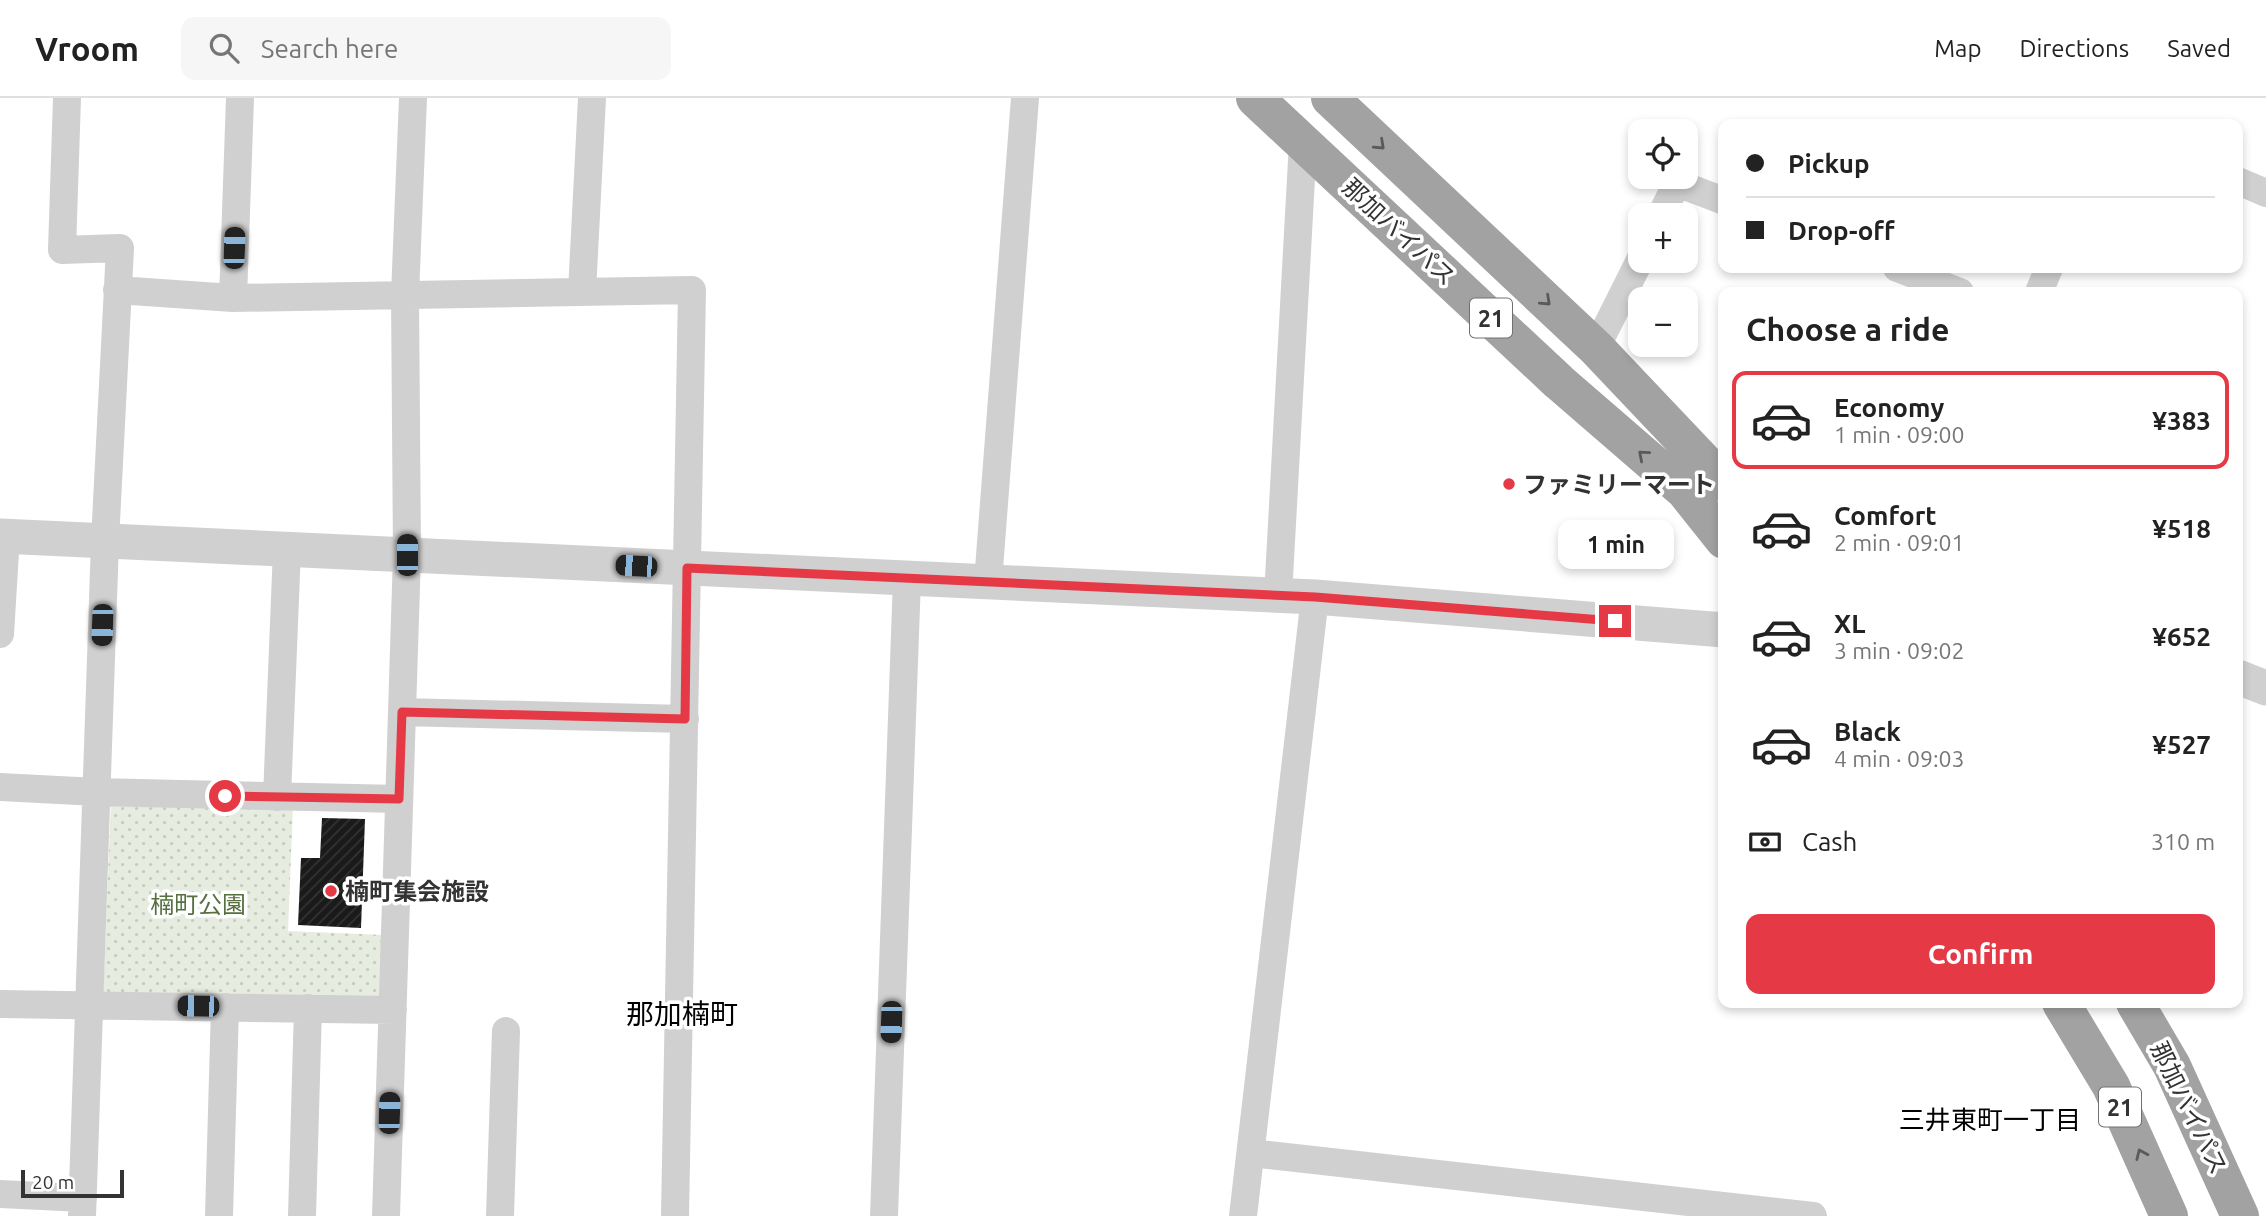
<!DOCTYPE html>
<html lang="en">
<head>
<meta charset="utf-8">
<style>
	body { margin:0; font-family:Ubuntu,"Noto Sans JP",sans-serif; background:#f6f6f6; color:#222; height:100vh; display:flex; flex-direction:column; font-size:26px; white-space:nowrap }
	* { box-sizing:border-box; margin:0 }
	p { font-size:23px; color:#767676 }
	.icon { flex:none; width:38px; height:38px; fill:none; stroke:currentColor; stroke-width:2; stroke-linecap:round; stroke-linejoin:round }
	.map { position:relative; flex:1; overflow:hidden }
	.panel { position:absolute; left:1718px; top:189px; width:525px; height:721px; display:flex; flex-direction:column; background:#fff; border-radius:14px; box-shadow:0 4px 10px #0003 }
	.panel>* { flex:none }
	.guide { position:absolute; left:1718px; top:21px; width:525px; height:154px; border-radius:14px; box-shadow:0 4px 10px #0003; display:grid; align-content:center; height:154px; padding:0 28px; background:#fff }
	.buttons { position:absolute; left:1628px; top:21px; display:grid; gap:14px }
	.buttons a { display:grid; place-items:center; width:70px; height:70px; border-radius:14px; background:#fff; box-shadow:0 4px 10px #0003; font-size:35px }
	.scale { position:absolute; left:21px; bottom:18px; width:103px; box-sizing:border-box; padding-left:7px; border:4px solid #333; border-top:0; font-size:19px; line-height:24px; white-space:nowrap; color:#333; -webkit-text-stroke:5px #fff; paint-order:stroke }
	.end { position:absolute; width:32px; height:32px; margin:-16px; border:9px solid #e63946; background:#fff; box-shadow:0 0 0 4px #fff }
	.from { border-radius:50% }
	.bubble { position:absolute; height:49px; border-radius:14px; background:#fff; box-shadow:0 4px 10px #0003; font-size:23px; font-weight:700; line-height:49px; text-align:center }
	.car { position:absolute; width:21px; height:42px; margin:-21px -10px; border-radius:9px; box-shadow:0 0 5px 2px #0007; background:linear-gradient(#222 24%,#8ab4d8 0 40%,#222 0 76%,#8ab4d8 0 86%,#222 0) }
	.guide b { display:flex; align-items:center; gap:24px; height:66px; font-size:26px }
	.guide b+b { border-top:2px solid #e0e0e0 }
	.guide i { width:18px; height:18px; background:#222 }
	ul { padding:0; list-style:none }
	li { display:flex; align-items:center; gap:21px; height:98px; margin:0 14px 10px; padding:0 14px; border:4px solid transparent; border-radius:14px }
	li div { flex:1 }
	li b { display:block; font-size:26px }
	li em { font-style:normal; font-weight:700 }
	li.selected { border-color:#e63946 }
	li>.icon { width:63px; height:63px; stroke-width:1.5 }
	h2 { padding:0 28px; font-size:32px; line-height:84px }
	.pay { display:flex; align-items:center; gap:18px; height:77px; padding:0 28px; font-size:26px }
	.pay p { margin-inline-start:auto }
	.primary-button { display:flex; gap:14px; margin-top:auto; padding:14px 28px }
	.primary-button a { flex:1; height:80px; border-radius:14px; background:#e63946; color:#fff; font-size:28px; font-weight:700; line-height:80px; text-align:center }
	header { display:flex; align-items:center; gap:42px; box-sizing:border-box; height:98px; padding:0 35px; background:#fff; border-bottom:2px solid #e0e0e0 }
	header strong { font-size:33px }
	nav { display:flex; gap:38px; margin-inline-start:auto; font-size:24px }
	.search { width:490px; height:63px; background:#f6f6f6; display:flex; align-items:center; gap:18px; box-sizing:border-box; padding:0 24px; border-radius:14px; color:#767676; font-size:26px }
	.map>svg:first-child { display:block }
	.park { fill:url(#park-dots) }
	.building { fill:url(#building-hatch) }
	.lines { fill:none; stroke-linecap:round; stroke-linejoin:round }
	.minor { stroke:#d0d0d0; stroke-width:28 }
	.tertiary { stroke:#d0d0d0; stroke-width:35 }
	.trunk { stroke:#a2a2a2; stroke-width:38 }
	.oneway { stroke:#5a5a5a }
	.route { stroke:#e63946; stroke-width:9 }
	.poi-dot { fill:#e63946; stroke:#fff; stroke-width:2.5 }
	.labels { text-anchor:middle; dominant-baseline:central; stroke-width:7; stroke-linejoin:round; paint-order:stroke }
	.shield { fill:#fff; stroke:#707070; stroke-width:2 }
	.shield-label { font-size:23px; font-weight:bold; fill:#333 }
	.street-label { font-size:24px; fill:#333; stroke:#fff }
	.poi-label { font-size:24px; font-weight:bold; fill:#333; stroke:#fff; text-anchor:start }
	.park-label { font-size:24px; fill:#56703f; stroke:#fff }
	.neighbourhood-label { font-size:26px; fill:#000; stroke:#fff }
	.quarter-label { font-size:28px; fill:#000; stroke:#fff }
</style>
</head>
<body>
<header>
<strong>Vroom</strong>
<div class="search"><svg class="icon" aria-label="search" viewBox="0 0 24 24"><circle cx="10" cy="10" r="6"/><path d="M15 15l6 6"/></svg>Search here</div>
<nav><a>Map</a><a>Directions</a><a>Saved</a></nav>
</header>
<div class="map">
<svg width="2266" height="1118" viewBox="0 0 2266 1118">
	<defs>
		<pattern id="park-dots" width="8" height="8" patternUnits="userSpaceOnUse" patternTransform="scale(1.75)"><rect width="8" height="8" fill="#e6ecdf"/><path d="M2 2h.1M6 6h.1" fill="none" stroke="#c6cbc0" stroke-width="1.8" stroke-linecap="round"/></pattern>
		<pattern id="building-hatch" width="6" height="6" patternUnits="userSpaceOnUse" patternTransform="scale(1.75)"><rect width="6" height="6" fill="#1a1a1a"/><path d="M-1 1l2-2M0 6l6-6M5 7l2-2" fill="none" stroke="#333"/></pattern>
	</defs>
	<rect width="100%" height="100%" fill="#fff"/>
	<path class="park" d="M111 703 293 708 288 833 385 837 381 904 103 899Z"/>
	<path class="building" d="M322 720 365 721 361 830 298 827 301 760H320Z"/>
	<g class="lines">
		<path class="minor" d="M67 0 62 152 120 150 105 443 82 1118
			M2238 83 2266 95
			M1661 117 1677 85 1724 103
			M1897 170 1960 194
			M117 192 233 200 692 192 675 1118
			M582 194 592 0
			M2039 194 2049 170
			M233 200 240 0
			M1596 250 1640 162
			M988 484 1025 0
			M1278 498 1303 44
			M0 536 6 438
			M402 614 685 621
			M0 689 97 694 399 701
			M277 699 287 451
			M0 906 393 912
			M1251 1055 1813 1118
			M0 1096 83 1100
			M219 1118 225 909
			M302 1118 308 910
			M386 1118 407 457 405 197 413 0
			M500 1118 506 933
			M884 1118 907 481
			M1243 1118 1315 499"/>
		<path class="tertiary" d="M0 438 1315 499 1724 532
			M2238 579 2266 590"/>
		<path class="trunk" d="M1255 0 1559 284 1685 393 1724 442
			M1330 0 1596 250 1724 385
			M2061 905 2111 988 2169 1118
			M2135 905 2172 968 2240 1118"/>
	</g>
	<defs><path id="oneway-chevron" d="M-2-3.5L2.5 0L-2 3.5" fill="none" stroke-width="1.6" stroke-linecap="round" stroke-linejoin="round" transform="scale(1.75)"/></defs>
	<g class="oneway">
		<use href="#oneway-chevron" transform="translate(1380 47) rotate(43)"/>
		<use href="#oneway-chevron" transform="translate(1546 203) rotate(43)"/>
		<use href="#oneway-chevron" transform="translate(1643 357) rotate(-139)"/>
		<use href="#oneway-chevron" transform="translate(2141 1056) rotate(-114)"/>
	</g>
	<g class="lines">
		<path class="route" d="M225 698 399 701 402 614 685 621 687 470 1315 499 1615 523"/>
	</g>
	<g class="poi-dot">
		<circle cx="1509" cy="386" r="7"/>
		<circle cx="331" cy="793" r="7"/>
	</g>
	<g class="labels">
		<g class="shield">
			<rect x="1470" y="200.5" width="42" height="39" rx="5"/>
			<rect x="2099" y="989.5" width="42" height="39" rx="5"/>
		</g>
		<g class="shield-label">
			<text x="1491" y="220">21</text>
			<text x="2120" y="1009">21</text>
		</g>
		<g class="street-label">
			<text transform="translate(1399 134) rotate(43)">那加バイパス</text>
			<text transform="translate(2189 1010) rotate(64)">那加バイパス</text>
		</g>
		<g class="poi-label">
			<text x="1523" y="386">ファミリーマート</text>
			<text x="345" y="793">楠町集会施設</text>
		</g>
		<g class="park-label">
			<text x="198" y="806">楠町公園</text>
		</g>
		<g class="neighbourhood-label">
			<text x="1990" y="1021">三井東町一丁目</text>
		</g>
		<g class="quarter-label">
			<text x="682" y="915">那加楠町</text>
		</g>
	</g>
</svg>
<div class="buttons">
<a><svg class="icon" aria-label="locate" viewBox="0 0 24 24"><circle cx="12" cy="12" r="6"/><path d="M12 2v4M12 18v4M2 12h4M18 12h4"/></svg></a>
<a>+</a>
<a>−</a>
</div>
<div class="scale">20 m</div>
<i class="end from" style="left:225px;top:698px"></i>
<i class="end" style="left:1615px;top:523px"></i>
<div class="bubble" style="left:1558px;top:422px;width:116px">1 min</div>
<i class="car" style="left:234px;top:150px;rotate:2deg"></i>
<i class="car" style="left:407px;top:457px;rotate:0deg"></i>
<i class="car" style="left:636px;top:468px;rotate:273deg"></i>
<i class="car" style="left:102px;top:527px;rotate:182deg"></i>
<i class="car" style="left:198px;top:908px;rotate:271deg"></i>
<i class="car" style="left:891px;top:924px;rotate:182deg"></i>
<i class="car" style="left:389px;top:1015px;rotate:2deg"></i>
<div class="guide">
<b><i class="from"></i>Pickup</b>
<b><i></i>Drop-off</b>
</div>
<section class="panel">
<h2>Choose a ride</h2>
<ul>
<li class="selected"><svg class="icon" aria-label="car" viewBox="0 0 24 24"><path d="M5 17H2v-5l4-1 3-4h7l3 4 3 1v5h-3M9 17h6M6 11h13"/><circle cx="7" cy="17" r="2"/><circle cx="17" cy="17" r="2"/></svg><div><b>Economy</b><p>1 min · 09:00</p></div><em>¥383</em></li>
<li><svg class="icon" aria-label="car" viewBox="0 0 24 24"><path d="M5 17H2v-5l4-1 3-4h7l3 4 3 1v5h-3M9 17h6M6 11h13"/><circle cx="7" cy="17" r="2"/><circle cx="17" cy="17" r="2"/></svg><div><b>Comfort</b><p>2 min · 09:01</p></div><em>¥518</em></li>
<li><svg class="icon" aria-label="car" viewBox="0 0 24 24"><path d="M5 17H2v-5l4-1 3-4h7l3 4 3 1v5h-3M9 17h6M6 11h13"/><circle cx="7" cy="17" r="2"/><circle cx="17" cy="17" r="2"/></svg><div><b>XL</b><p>3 min · 09:02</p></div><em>¥652</em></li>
<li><svg class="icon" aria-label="car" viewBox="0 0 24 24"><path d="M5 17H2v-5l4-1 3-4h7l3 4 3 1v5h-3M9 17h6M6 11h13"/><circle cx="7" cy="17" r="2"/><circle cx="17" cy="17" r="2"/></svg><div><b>Black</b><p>4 min · 09:03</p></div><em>¥527</em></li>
</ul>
<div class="pay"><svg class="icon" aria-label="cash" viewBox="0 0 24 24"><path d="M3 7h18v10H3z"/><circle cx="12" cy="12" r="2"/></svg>Cash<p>310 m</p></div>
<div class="primary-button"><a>Confirm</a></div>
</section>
</div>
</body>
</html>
